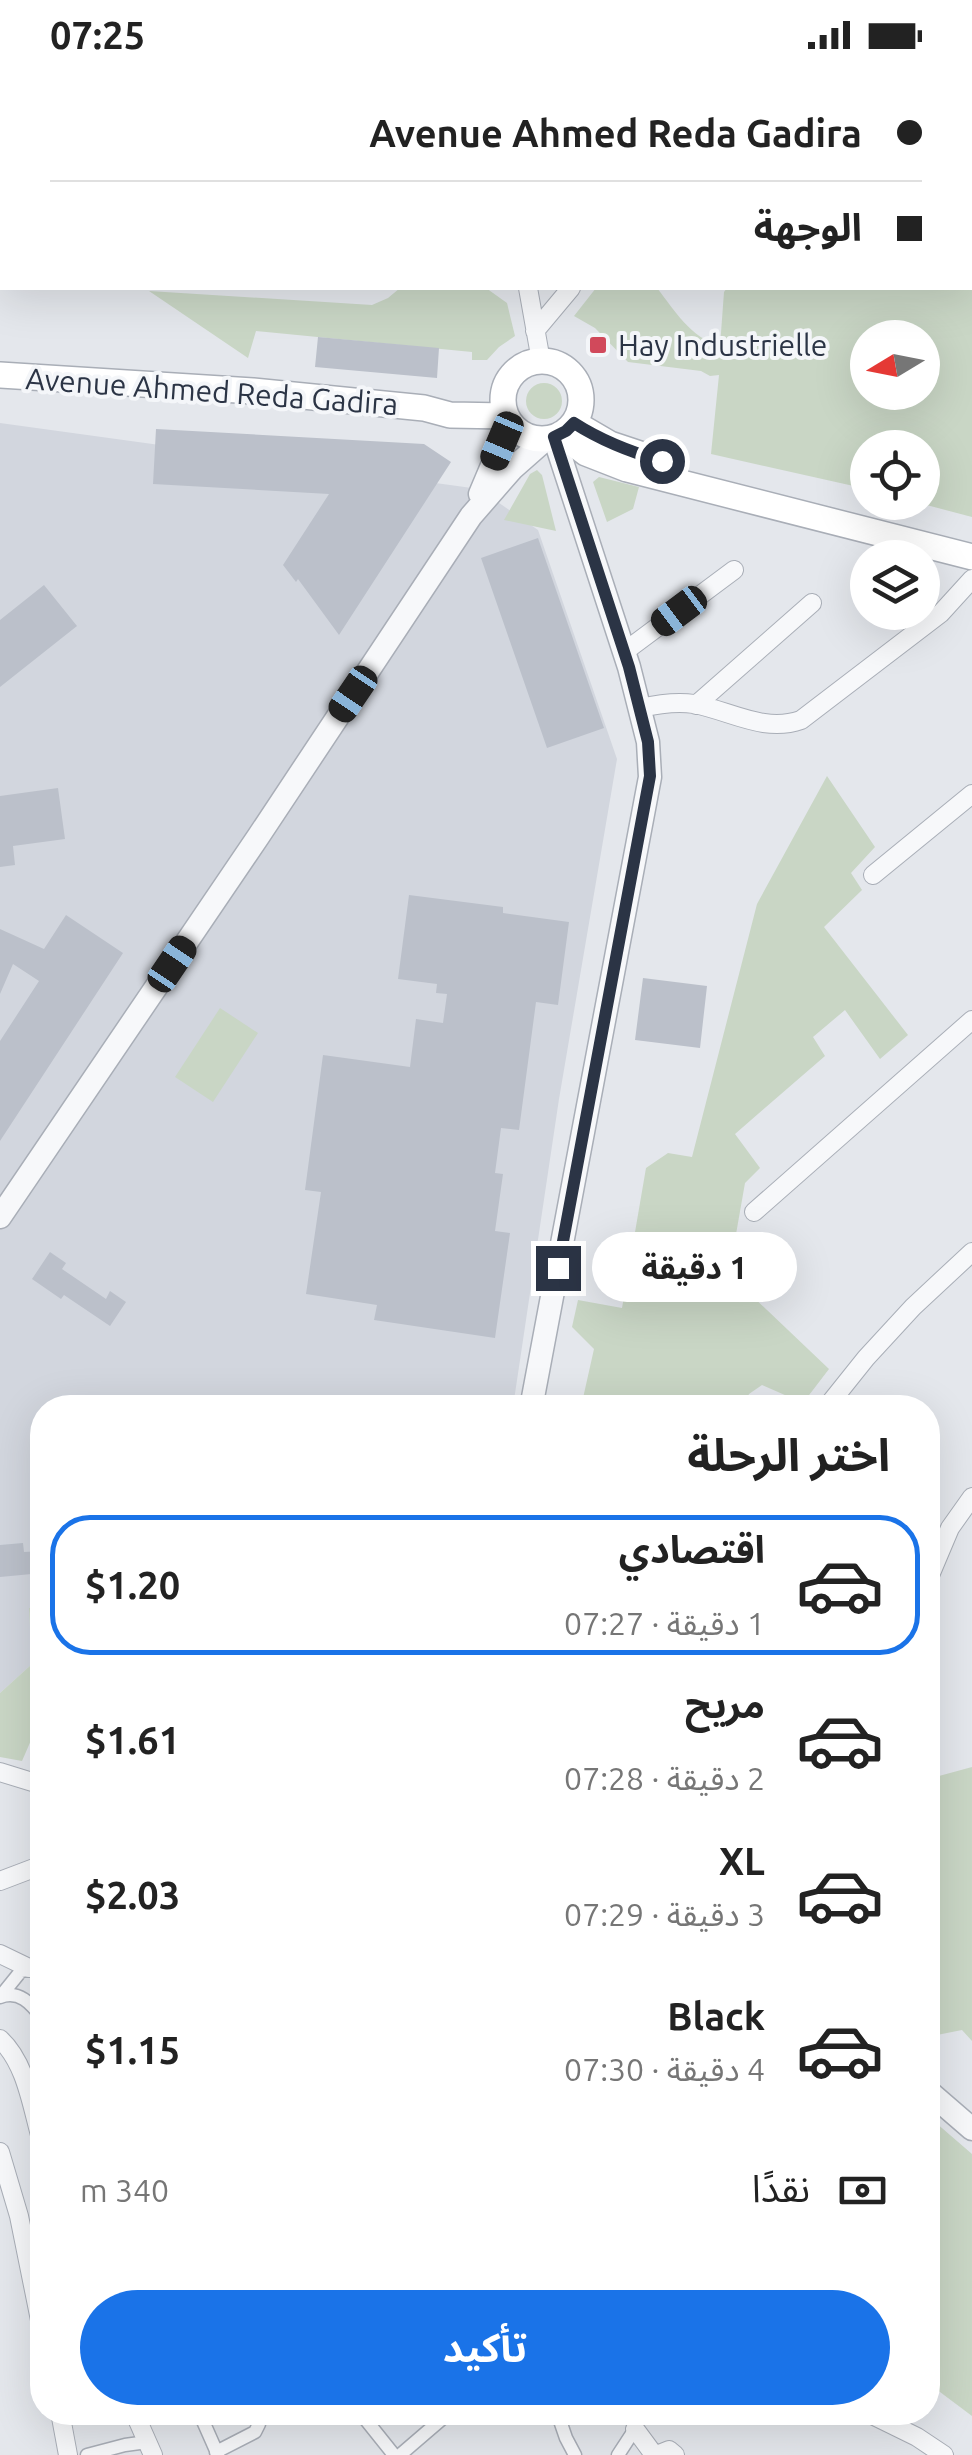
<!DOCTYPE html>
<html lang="ar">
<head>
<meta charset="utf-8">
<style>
	body { margin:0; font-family:Ubuntu,"Noto Sans Arabic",sans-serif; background:#f6f6f6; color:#222; direction:rtl; height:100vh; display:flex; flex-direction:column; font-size:38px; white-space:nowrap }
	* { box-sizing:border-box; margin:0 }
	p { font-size:32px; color:#767676 }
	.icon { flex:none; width:55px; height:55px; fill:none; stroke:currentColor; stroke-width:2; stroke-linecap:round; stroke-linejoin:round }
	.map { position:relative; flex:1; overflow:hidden; direction:ltr }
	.side { position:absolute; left:30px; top:1325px; width:910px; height:1030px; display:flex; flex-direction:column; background:#fff; border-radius:40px; box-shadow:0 10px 40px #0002; direction:rtl }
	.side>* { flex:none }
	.banner { position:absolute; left:0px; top:0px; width:972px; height:220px; box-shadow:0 10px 40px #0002; direction:rtl; display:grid; align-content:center; height:220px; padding:0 50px; background:#fff }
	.needle { width:65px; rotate:260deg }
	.tools { position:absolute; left:850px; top:250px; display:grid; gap:20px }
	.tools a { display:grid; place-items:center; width:90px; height:90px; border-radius:50%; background:#fff; box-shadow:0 10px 40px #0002; font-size:50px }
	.end { position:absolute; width:45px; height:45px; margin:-22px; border:12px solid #2b3445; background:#fff; box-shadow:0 0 0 5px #fff }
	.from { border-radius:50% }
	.bubble { position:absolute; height:70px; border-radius:35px; background:#fff; box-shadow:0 10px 40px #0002; font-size:32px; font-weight:700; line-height:70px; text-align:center; direction:rtl }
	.car { position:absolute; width:30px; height:60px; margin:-30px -15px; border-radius:12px; box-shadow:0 0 8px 2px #0007; background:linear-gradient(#222 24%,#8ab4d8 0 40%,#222 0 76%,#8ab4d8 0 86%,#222 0) }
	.banner b { display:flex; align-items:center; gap:35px; height:95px; font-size:38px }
	.banner b+b { border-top:2px solid #e0e0e0 }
	.banner i { width:25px; height:25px; background:#222 }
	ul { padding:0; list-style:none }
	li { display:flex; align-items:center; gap:30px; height:140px; margin:0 20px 15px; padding:0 30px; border:5px solid transparent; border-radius:40px }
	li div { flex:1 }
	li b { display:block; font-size:38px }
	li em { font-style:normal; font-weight:700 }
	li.active { border-color:#1a73e8 }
	li>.icon { width:90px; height:90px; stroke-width:1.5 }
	h2 { padding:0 50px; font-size:45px; line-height:120px }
	.pay { display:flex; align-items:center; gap:25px; height:110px; padding:0 50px; font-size:38px }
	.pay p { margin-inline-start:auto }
	.button { display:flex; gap:20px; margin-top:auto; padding:20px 50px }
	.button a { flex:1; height:115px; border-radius:60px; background:#1a73e8; color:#fff; font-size:40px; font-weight:700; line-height:115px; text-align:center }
	.status { display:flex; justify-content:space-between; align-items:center; height:70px; padding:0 50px; background:#fff; direction:ltr }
	.status svg { height:28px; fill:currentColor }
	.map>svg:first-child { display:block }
	.built { fill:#d2d6de }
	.green { fill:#c9d6c5; fill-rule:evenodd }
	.building { fill:#bbc0ca }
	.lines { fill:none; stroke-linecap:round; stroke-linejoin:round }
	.pedestrian-casing { stroke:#a9aeb7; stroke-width:15 }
	.minor-casing { stroke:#a9aeb7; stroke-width:20 }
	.tertiary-casing { stroke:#a9aeb7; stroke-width:25 }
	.secondary-casing { stroke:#a9aeb7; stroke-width:28 }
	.pedestrian { stroke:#f7f8fa; stroke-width:12 }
	.minor { stroke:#f7f8fa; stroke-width:18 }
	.tertiary { stroke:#f7f8fa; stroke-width:22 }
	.secondary { stroke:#fff; stroke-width:25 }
	.route { stroke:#2b3445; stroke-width:12 }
	.poi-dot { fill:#d1495b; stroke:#f4f6f9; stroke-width:4 }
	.labels { text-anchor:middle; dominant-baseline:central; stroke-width:8; stroke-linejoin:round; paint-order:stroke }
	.poi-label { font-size:30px; fill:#2b3445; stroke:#f4f6f9; text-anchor:start }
	.street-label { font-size:30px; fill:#2b3445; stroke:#f4f6f9 }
</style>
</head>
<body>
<div class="status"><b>07:25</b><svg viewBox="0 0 49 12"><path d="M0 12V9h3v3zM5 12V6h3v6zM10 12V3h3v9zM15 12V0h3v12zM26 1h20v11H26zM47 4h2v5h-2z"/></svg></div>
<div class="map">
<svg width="972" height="2385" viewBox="0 0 972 2385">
	<rect width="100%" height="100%" fill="#e4e7ec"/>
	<path class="built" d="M0 353 479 419 538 460 617 689 559 1029 513 1337 42 1338V1537L29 1538 32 1594 0 1623Z"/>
	<path class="green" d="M851 0H972V447L919 433 922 432V378H868L867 419 711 384 719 305 710 306 701 301 628 292 595 258 574 246 596 218H657C675 241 690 267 720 276L724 222 727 218H970V2H851ZM868 268H922V322H868Z
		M400 218H486L507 233 515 266 499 277 487 290H472V282L256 261 248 288 149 221 372 235 388 228Z
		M526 331a18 18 0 1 1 36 0a18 18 0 1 1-36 0Z
		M537 400 542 405 556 461 504 450 530 404Z
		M599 407 639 417 633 439 607 452 593 412Z
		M827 706 875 777 851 803 862 820 824 857 908 965 880 989 845 940 813 967 825 986 735 1064 760 1098 745 1113 729 1204 829 1299 803 1333 762 1315 749 1324 743 1337H581L594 1279 572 1257 578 1230 622 1238 646 1098 668 1083 692 1087 757 834Z
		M220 938 258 963 213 1032 175 1007Z
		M42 1537V1666L32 1668 22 1691 0 1687V1623L32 1594 29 1538Z
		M972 1697V1971L962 1960 937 1965 928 1957V1709Z
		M928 2046 972 2084V2346L928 2313Z"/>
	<path class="building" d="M318 267 439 278 437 308 315 297Z
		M156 359 424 374 451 392 339 565 298 509 296 512 283 495 329 424 153 414Z
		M538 468 604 658 547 678 481 488Z
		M44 515 77 556 0 617V550Z
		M58 718 65 769 13 776 15 795 0 797V726Z
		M409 825 503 837V843L569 852 558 935 536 932 519 1060 501 1058 495 1103 503 1104 495 1161 510 1163 495 1268 374 1250 377 1235 306 1224 321 1122 305 1120 323 985 410 997 416 949 443 953 447 924 436 923 437 914 398 909Z
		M66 845 123 883 0 1071V971L39 911 13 894 0 924V859L44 879Z
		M643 908 707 916 700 978 635 970Z
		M50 1182 66 1193 62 1199 106 1229 110 1221 126 1232 110 1256 64 1225 61 1229 32 1209Z
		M23 1473 24 1482 42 1481V1503L0 1507V1475Z"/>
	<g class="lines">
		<g class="pedestrian-casing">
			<path id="pedestrian" d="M0 1927 21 1901 34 1899 42 1903
				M0 1927C19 1920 31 1933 42 1948
				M199 2342 218 2385
				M557 2342 566 2368 575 2385
				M362 2345 394 2385
				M216 2382 255 2362 259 2354 256 2342
				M87 2385 125 2375 147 2372
				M400 2385 450 2342
				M618 2385 635 2359V2342"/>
		</g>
		<g class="minor-casing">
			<path id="minor" d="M216 0 219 2
				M257 0V2
				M384 0V2
				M675 0 676 2
				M448 2H454
				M487 2 500 0
				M747 2 749 0
				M528 218 541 291
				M535 261 571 218
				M624 582 734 500
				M696 635 812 533
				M640 638C658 634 676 631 694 634 731 641 764 663 801 650L941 543 972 509
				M873 805 972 724
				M754 1142 972 950
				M826 1338 866 1288 913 1237 972 1182
				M928 1510 950 1458 972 1427
				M0 1702 42 1715
				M0 1811 42 1795
				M0 1884 29 1898
				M0 1969C27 1994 32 2039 42 2072
				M0 2082 19 2146 42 2260
				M60 2342 68 2385
				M134 2342 153 2385
				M866 2342 917 2367 944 2385
				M635 2359 652 2382 659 2384 669 2380 675 2385"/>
		</g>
		<g class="tertiary-casing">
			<path id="tertiary" d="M480 424 510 353
				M0 1147 258 767 471 446 512 399 546 369
				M531 1338 650 707 648 672 629 597 554 367
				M928 2021 972 2059"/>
		</g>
		<g class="secondary-casing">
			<path id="secondary" d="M503 330a39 39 0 1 1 78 0a39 39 0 1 1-78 0Z
				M0 305 253 321 424 338 450 345 506 346
				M574 353 610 374 652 388
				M561 364 586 383 627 399 972 487"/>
		</g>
		<use href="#pedestrian" class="pedestrian"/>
		<use href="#minor" class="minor"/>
		<use href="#tertiary" class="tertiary"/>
		<use href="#secondary" class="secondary"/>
	</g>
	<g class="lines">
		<path class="route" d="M558 1198 650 706 648 672 629 597 554 367 566 361 574 353C602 371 630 382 662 391"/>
	</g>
	<rect class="poi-dot" x="588" y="265" width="20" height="20" rx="5"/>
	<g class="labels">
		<g class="poi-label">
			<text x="618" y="275">Hay Industrielle</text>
		</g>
		<g class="street-label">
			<text transform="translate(212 321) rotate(4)">Avenue Ahmed Reda Gadira</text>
		</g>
	</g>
</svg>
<div class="tools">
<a><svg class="needle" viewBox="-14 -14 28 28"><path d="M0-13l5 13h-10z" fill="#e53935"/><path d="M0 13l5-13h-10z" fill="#767676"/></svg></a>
<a><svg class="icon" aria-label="locate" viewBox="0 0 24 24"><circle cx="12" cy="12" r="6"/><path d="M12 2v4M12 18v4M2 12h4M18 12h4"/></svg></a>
<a><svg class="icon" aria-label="layers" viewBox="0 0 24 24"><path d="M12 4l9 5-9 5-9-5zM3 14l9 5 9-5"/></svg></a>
</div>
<i class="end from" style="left:662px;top:391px"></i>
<i class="end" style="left:558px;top:1198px"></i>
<div class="bubble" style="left:592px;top:1162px;width:205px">1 دقيقة</div>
<i class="car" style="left:502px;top:371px;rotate:203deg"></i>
<i class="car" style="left:679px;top:541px;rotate:233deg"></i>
<i class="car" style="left:353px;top:624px;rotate:214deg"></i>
<i class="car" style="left:172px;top:894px;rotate:34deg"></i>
<div class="banner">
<b><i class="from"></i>Avenue Ahmed Reda Gadira</b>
<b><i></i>الوجهة</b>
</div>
<section class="side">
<h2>اختر الرحلة</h2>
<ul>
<li class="active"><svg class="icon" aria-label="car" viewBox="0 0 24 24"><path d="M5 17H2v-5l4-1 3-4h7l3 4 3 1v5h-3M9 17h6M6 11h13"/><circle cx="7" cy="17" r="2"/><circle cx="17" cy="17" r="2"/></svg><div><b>اقتصادي</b><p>1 دقيقة · 07:27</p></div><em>$1.20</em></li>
<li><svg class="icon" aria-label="car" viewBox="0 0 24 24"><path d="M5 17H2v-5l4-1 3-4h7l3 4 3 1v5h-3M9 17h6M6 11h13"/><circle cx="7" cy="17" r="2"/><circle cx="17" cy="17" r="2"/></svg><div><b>مريح</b><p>2 دقيقة · 07:28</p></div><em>$1.61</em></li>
<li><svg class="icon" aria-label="car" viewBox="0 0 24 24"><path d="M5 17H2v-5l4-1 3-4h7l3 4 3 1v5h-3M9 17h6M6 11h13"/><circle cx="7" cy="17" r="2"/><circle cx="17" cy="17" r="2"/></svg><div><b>XL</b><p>3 دقيقة · 07:29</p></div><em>$2.03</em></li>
<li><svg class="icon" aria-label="car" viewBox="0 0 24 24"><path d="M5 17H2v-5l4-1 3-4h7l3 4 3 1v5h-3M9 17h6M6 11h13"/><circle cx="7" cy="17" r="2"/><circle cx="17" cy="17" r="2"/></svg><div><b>Black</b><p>4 دقيقة · 07:30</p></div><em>$1.15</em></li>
</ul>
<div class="pay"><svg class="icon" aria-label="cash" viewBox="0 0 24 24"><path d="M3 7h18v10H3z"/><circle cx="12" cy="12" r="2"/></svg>نقدًا<p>340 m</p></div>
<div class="button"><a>تأكيد</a></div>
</section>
</div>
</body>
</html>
